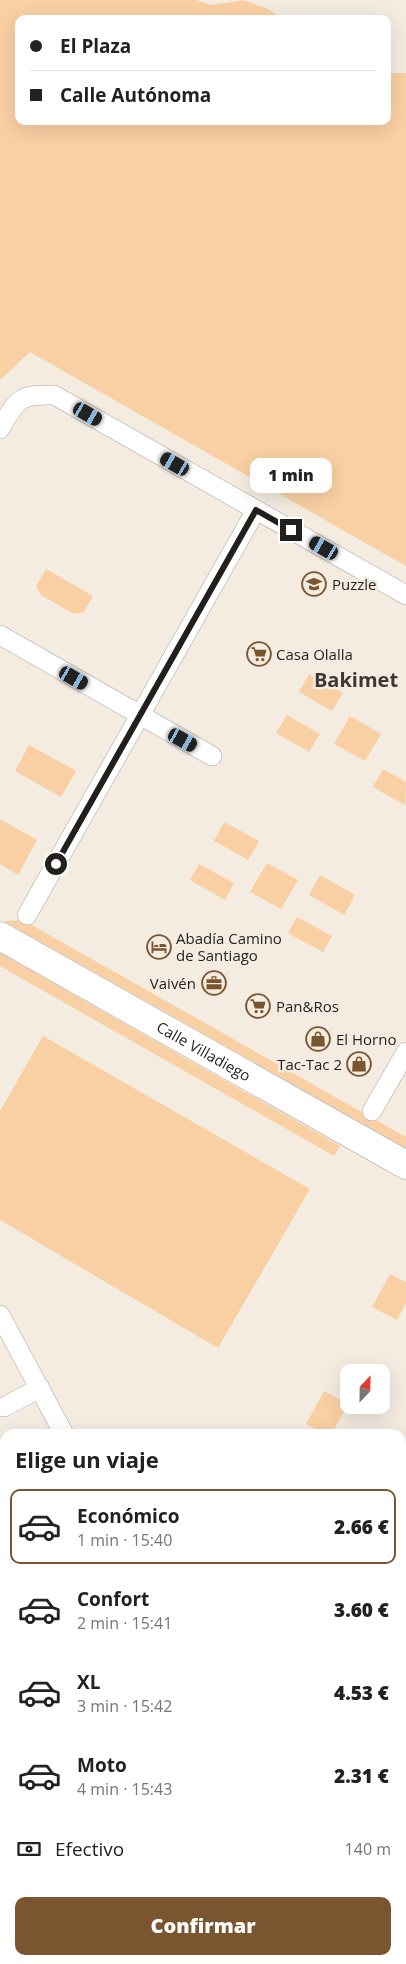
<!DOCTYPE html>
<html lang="es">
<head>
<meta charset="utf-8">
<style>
	body { margin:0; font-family:"Open Sans",sans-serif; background:#f2f2f2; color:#222; height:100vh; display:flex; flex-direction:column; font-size:19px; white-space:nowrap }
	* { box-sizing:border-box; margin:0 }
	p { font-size:16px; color:#767676 }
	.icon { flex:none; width:28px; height:28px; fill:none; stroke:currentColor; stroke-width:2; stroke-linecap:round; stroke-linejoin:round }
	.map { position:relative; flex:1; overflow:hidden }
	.sheet { position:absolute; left:0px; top:1429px; width:406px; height:536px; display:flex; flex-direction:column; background:#fff; border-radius:15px 15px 0 0; box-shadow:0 5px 20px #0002 }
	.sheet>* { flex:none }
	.top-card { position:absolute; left:15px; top:15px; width:376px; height:110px; border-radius:10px; box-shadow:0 5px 20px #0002; display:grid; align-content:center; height:110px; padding:0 15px; background:#fff }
	.needle { width:32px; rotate:22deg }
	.fabs { position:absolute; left:340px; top:1364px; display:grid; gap:10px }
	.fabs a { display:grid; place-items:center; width:50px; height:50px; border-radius:10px; background:#fff; box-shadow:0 5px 20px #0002; font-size:25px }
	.end { position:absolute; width:22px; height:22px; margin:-11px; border:6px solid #221f1c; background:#fff; box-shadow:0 0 0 2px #fff }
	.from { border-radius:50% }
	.bubble { position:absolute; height:35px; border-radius:10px; background:#fff; box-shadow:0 5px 20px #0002; font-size:16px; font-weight:800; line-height:35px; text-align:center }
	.car { position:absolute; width:15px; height:30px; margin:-15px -8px; border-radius:6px; box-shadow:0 0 4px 1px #0007; background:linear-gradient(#222 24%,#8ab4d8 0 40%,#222 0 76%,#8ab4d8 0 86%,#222 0) }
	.top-card b { display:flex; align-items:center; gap:18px; height:48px; font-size:19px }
	.top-card b+b { border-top:1px solid #e0e0e0 }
	.top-card i { width:12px; height:12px; background:#222 }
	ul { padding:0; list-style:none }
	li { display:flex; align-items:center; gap:15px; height:75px; margin:0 10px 8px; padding:0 5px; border:2px solid transparent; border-radius:10px }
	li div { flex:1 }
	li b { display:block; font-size:19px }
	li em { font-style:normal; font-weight:800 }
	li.selected { border-color:#79562f }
	li>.icon { width:45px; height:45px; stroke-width:1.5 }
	h2 { padding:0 15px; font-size:22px; line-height:60px }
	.pay { display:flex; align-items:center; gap:12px; height:55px; padding:0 15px; font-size:19px }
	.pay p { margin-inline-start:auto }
	.cta { display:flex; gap:10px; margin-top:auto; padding:10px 15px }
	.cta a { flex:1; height:58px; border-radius:10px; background:#79562f; color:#fff; font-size:20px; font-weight:800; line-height:58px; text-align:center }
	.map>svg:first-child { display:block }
	.green { fill:#f9d0a3 }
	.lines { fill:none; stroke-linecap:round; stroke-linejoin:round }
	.street-casing { stroke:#aba299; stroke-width:20 }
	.secondary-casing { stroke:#aba299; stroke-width:28 }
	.highway-casing { stroke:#aba299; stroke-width:29 }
	.street { stroke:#fff; stroke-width:19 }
	.secondary { stroke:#fff; stroke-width:26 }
	.highway { stroke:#fff; stroke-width:28 }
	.route { stroke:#221f1c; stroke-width:6 }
	.labels { text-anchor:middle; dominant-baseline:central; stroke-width:5; stroke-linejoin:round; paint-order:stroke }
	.poi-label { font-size:15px; fill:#221f1c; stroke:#f4ebe1; text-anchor:start }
	.street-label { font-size:15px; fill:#221f1c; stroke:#f4ebe1 }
	.district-label { font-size:20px; font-weight:bold; fill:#3f3831; stroke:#f4ebe1 }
</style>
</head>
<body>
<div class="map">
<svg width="406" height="1964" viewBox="0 0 406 1964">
	<rect width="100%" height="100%" fill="#f4ebe1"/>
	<path class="green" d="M0 0H196L211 5 244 0 270 10 281 19H19V121H388V73H406V566L30 352 0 380Z
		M46 569 93 596 84 612 74 614 41 595 36 586Z
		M309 674 343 693 332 711 299 692Z
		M287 715 320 734 309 752 276 733Z
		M350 716 381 734 365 761 334 744Z
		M29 745 76 771 61 797 15 771Z
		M383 769 406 782 405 805 373 787Z
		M0 819 37 840 18 875 0 864Z
		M224 822 259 841 248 860 214 841Z
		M267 863 298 880 281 909 250 892Z
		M199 864 234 883 225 900 190 880Z
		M320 875 355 895 344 915 309 895Z
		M297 917 332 936 323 952 288 933Z
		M23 920 406 1137V1148L4 921Z
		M0 953 340 1146 334 1156 0 966Z
		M43 1036 310 1189 218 1348 0 1220V1111Z
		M390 1274 406 1282V1303L397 1320 372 1307Z
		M324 1391 348 1404 332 1434H324L306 1424Z"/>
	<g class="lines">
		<g class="street-casing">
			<path id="street" d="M0 429C17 400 18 394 54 395L406 595
				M0 635 212 756
				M27 915 256 510
				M372 1111 406 1052
				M0 1315 64 1434
				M4 1407 40 1388
				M24 1964 29 1960"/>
		</g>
		<g class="secondary-casing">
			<path id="secondary" d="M401 1742 406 1739
				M134 1964 139 1960"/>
		</g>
		<g class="highway-casing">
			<g id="highway">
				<path id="s1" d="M0 936 406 1165"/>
			</g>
		</g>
		<use href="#street" class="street"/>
		<use href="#secondary" class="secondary"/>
		<use href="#highway" class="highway"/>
	</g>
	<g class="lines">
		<path class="route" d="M56 864 256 510 291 530"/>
	</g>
	<defs>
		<g id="school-ring" transform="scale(1.25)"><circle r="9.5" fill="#f4ebe1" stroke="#79562f" stroke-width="1.5"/><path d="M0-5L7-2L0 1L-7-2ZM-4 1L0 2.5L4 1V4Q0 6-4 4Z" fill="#79562f"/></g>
		<g id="supermarket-ring" transform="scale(1.25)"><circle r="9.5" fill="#f4ebe1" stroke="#79562f" stroke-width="1.5"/><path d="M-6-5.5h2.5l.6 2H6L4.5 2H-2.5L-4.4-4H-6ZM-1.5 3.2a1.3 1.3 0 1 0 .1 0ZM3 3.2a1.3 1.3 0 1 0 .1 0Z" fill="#79562f"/></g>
		<g id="hotel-ring" transform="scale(1.25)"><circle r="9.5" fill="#f4ebe1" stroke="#79562f" stroke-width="1.5"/><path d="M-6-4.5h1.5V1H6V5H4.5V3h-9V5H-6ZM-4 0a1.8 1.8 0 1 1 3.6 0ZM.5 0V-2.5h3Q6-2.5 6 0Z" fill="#79562f"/></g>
		<g id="office-ring" transform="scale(1.25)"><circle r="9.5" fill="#f4ebe1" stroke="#79562f" stroke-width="1.5"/><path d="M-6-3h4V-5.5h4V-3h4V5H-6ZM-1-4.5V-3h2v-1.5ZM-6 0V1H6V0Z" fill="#79562f"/></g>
		<g id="shop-ring" transform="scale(1.25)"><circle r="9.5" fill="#f4ebe1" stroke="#79562f" stroke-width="1.5"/><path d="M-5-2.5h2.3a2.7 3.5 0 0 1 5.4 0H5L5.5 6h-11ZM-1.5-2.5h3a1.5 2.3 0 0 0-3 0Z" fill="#79562f"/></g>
	</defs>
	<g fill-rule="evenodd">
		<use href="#school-ring" x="314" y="584"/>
		<use href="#supermarket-ring" x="259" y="654"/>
		<use href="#hotel-ring" x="159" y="947"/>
		<use href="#office-ring" x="214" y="983"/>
		<use href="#supermarket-ring" x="258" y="1006"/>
		<use href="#shop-ring" x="318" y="1039"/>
		<use href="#shop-ring" x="359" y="1064"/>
	</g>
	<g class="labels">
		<g class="poi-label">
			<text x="332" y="584">Puzzle</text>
			<text x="276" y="654">Casa Olalla</text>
			<text x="176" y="938">Abadía Camino<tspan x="176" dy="17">de Santiago</tspan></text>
			<text x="196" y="983" text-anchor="end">Vaivén</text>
			<text x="276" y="1006">Pan&amp;Ros</text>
			<text x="336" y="1039">El Horno</text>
			<text x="342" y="1064" text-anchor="end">Tac-Tac 2</text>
		</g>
		<g class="street-label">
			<text stroke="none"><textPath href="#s1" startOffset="234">Calle Villadiego</textPath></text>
		</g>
		<g class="district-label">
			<text x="356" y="679">Bakimet</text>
		</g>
	</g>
</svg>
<div class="fabs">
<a><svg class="needle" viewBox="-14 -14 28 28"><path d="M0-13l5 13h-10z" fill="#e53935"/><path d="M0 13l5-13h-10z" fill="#767676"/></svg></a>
</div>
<i class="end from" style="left:56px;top:864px"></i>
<i class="end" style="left:291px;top:530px"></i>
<div class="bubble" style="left:250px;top:458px;width:82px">1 min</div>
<i class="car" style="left:88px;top:414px;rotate:120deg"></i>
<i class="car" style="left:175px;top:464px;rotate:300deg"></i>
<i class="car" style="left:324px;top:548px;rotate:300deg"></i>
<i class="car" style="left:74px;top:678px;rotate:120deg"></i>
<i class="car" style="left:183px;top:740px;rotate:119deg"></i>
<div class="top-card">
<b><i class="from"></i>El Plaza</b>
<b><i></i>Calle Autónoma</b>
</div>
<section class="sheet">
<h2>Elige un viaje</h2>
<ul>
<li class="selected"><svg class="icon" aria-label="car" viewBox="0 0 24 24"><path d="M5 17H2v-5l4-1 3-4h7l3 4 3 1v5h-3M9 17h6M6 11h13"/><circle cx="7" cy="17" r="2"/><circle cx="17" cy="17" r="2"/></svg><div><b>Económico</b><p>1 min · 15:40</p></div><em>2.66 €</em></li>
<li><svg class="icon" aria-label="car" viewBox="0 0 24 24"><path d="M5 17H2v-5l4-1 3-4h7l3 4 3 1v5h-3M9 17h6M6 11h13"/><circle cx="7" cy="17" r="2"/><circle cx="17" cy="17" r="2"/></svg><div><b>Confort</b><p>2 min · 15:41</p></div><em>3.60 €</em></li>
<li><svg class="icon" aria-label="car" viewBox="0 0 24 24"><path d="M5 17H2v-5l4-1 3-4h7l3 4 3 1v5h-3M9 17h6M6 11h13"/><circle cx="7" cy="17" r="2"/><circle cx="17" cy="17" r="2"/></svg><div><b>XL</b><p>3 min · 15:42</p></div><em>4.53 €</em></li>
<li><svg class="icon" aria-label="car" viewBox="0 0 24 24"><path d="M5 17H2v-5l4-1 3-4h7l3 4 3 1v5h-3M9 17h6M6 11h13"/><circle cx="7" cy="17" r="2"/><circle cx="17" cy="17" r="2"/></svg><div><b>Moto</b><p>4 min · 15:43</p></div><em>2.31 €</em></li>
</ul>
<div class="pay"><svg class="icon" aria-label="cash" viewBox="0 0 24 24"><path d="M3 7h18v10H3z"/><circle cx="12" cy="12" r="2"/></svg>Efectivo<p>140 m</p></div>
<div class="cta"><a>Confirmar</a></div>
</section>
</div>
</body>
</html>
